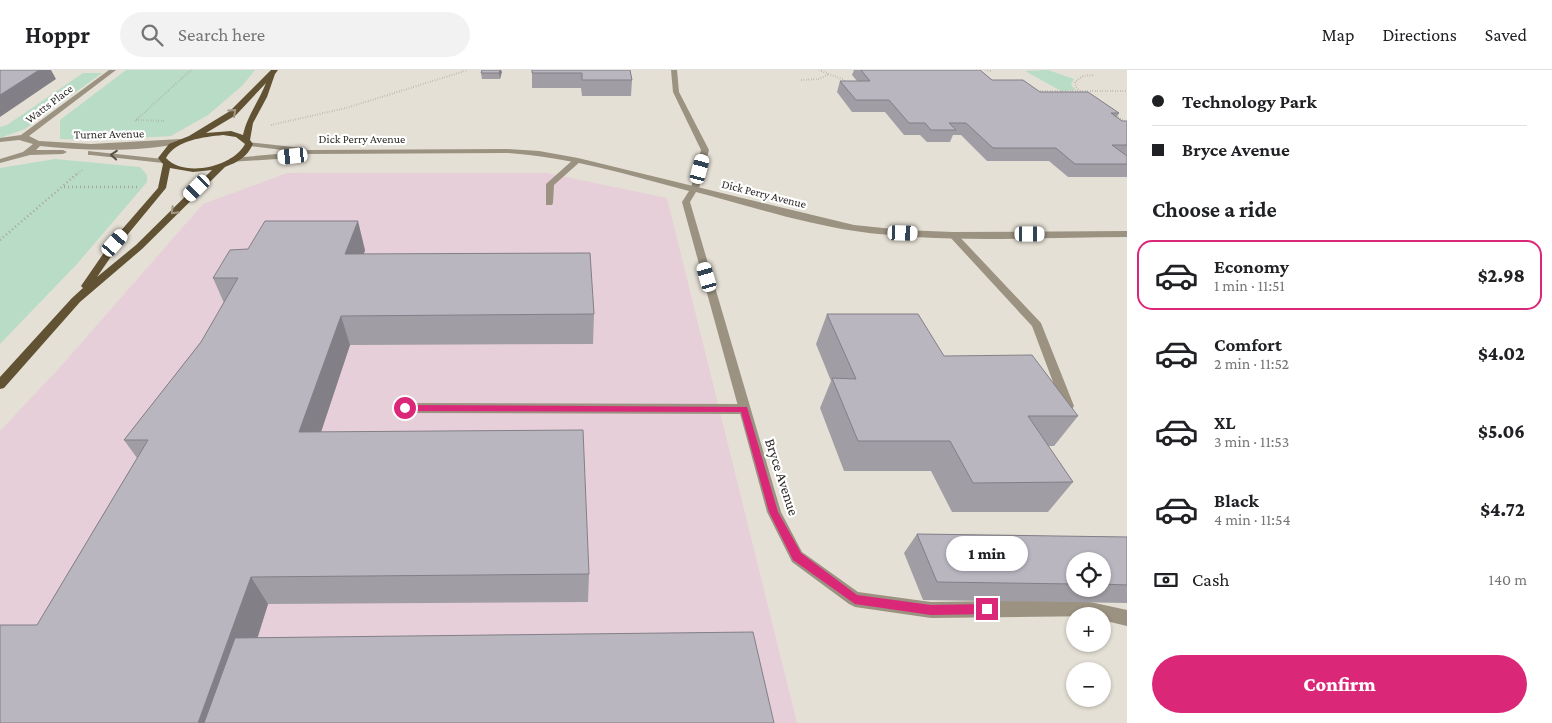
<!DOCTYPE html>
<html lang="en">
<head>
<meta charset="utf-8">
<style>
	body { margin:0; font-family:"Crimson Pro",serif; background:#f2f2f2; color:#202124; height:100vh; display:flex; flex-direction:column; font-size:19px; white-space:nowrap }
	* { box-sizing:border-box; margin:0 }
	p { font-size:16px; color:#757577 }
	.icon { flex:none; width:28px; height:28px; fill:none; stroke:currentColor; stroke-width:2; stroke-linecap:round; stroke-linejoin:round }
	.map { position:relative; flex:1; overflow:hidden }
	.sheet { display:flex; flex-direction:column; background:#fff; width:425px }
	.sheet>* { flex:none }
	.guide { display:grid; align-content:center; height:110px; padding:0 25px; background:#fff }
	.buttons { position:absolute; left:1066px; top:482px; display:grid; gap:10px }
	.buttons a { display:grid; place-items:center; width:45px; height:45px; border-radius:50%; background:#fff; box-shadow:0 1px 4px #0004; font-size:25px }
	.end { position:absolute; width:22px; height:22px; margin:-11px; border:6px solid #db2777; background:#fff; box-shadow:0 0 0 2px #fff }
	.from { border-radius:50% }
	.bubble { position:absolute; height:35px; border-radius:18px; background:#fff; box-shadow:0 1px 4px #0004; font-size:16px; font-weight:800; line-height:35px; text-align:center }
	.car { position:absolute; width:15px; height:30px; margin:-15px -8px; border-radius:6px; box-shadow:0 0 4px 1px #0007; background:linear-gradient(#fff 24%,#345 0 40%,#fff 0 76%,#345 0 86%,#fff 0) }
	.guide b { display:flex; align-items:center; gap:18px; height:48px; font-size:19px }
	.guide b+b { border-top:1px solid #e0e0e0 }
	.guide i { width:12px; height:12px; background:#202124 }
	ul { padding:0; list-style:none }
	li { display:flex; align-items:center; gap:15px; height:70px; margin:0 10px 8px; padding:0 15px; border:2px solid transparent; border-radius:15px }
	li div { flex:1 }
	li b { display:block; font-size:19px }
	li em { font-style:normal; font-weight:800 }
	li.active { border-color:#db2777 }
	li>.icon { width:45px; height:45px; stroke-width:1.5 }
	h2 { padding:0 25px; font-size:22px; line-height:60px }
	.pay { display:flex; align-items:center; gap:12px; height:55px; padding:0 25px; font-size:19px }
	.pay p { margin-inline-start:auto }
	.action { display:flex; gap:10px; margin-top:auto; padding:10px 25px }
	.action a { flex:1; height:58px; border-radius:30px; background:#db2777; color:#fff; font-size:20px; font-weight:800; line-height:58px; text-align:center }
	header { display:flex; align-items:center; gap:30px; box-sizing:border-box; height:70px; padding:0 25px; background:#fff; border-bottom:1px solid #e0e0e0 }
	header strong { font-size:24px }
	nav { display:flex; gap:28px; margin-inline-start:auto; font-size:18px }
	.search { width:350px; height:45px; background:#f2f2f2; display:flex; align-items:center; gap:12px; box-sizing:border-box; padding:0 18px; border-radius:28px; color:#757577; font-size:19px }
	main { display:flex; flex:1; min-height:0 }
	.map>svg:first-child { display:block }
	.education { fill:#e7cfd9 }
	.green { fill:#b8dcc6 }
	.lines { fill:none; stroke-linecap:round; stroke-linejoin:round }
	.path-far1 { stroke:#a8a49b; stroke-width:2; stroke-dasharray:0.5 2; stroke-linecap:butt }
	.path { stroke:#a8a49b; stroke-width:2.5; stroke-dasharray:1 3; stroke-linecap:butt }
	.service { fill:#9b9281; fill-rule:evenodd }
	.minor { fill:#9b9281; fill-rule:evenodd }
	.primary { fill:#615233; fill-rule:evenodd }
	.wall { fill:#a09da5; fill-rule:evenodd }
	.shaded-wall { fill:#827f86 }
	.building { fill:#bab6c0; stroke:#827f86 }
	.oneway { stroke:#a09785 }
	.oneway2 { stroke:#545047 }
	.route { fill:#db2777 }
	.labels { text-anchor:middle; dominant-baseline:central; stroke-width:4.5; stroke-linejoin:round; paint-order:stroke }
	.far-street-label { font-size:12px; fill:#2e2c28; stroke:#fff }
	.street-label { font-size:15px; fill:#2e2c28; stroke:#fff }
</style>
</head>
<body>
<header>
<strong>Hoppr</strong>
<div class="search"><svg class="icon" aria-label="search" viewBox="0 0 24 24"><circle cx="10" cy="10" r="6"/><path d="M15 15l6 6"/></svg>Search here</div>
<nav><a>Map</a><a>Directions</a><a>Saved</a></nav>
</header>
<main>
<div class="map">
<svg width="1127" height="653" viewBox="0 0 1127 653">
	<rect width="100%" height="100%" fill="#e5e0d5"/>
	<path class="education" d="M287 103H547L667 128 797 653H0V361L62 295 203 134Z"/>
	<path class="green" d="M126 0H255L242 16 208 45 171 66 99 70 60 69V50Z
		M1048 0 1074 9 1071 15 1076 20 1061 21 1025 1Z
		M83 3H102L25 59 0 68V57L7 55Z
		M55 89 140 97 147 105V112L77 194 0 274V98Z"/>
	<g class="lines">
		<path class="path-far1" d="M819 0 844 10 846 14
			M985 0 991 1
			M801 10 819 9 829 4
			M1035 21H1127
			M1080 21 1076 17 1075 12 1083 6 1094 5
			M1114 44 1127 53
			M136 50 165 51
			M135 51 191 0
			M271 55 346 38 468 0
			M76 105 83 99"/>
		<path class="path" d="M64 117H137
			M0 170 78 103"/>
		<path class="service" d="M671 0H677L679 22 709 80 699 118 695 121 691 118 701 80 673 22Z
			M575 88 582 90 554 115 553 133 552 135H546V114Z
			M953 162 956 163 1041 253 1074 336 1072 339H1064L1062 336 1032 256 950 167 948 165Z
			M405 333 744 334 749 336 750 339 749 342 744 344 405 343 401 341 399 338 401 335Z"/>
		<path class="minor" d="M109 0H116L29 66 39 71 91 74 181 69H184V73C139 82 85 81 40 76L36 80H63L67 82 63 84 30 85 0 93V89L23 82 33 74 19 70 0 72V68L21 65Z
			M246 72 303 78 307 80 507 79 539 81 578 88 854 155 903 160 953 162 1127 161V167C1039 167 942 174 855 161 802 153 748 136 696 122L690 132 781 442 802 482 858 522 931 532 1081 530 1127 540V556L1102 550V546L931 548 855 537 849 534 792 492 767 442 682 132 689 121C629 105 569 87 507 83L308 84 293 88 230 92V88H233L299 82 249 76H246Z
			M88 81 163 89 167 91 163 93 91 85H88Z"/>
		<path class="primary" d="M271 0H278L275 4 267 27 253 53 250 70 253 74C247 87 238 92 225 97L142 179 80 232 4 318 0 319V307L72 228 83 218 81 216 112 171 158 118 163 94 158 88 169 74 189 66 230 41ZM266 13C259 31 247 46 243 65L231 61 206 63 236 45ZM223 65 236 67 245 74C233 97 184 108 166 88 176 70 204 67 223 65ZM170 98 193 102 212 100 136 175 97 207 119 175 166 118Z"/>
	</g>
	<path class="wall" d="M482 0H501L500 9H482L481 3Z
		M630 0 632 10 631 26H582L581 18H532V3Z
		M854 0H980L992 10 1119 43 1117 47 1122 51H1127V107H1068L1049 91H987L961 65H953L950 72H927L920 65H904L885 42H852L837 22 840 11H857L852 5Z
		M248 179 365 180 364 184 594 244 593 274 350 275 321 362 589 504 588 532 268 534 258 567 774 653 37 555 137 388 124 370 201 272 224 233 213 208Z
		M827 244 944 286 1078 346 1054 376H1048L1073 412 1048 442H952L931 401H844L820 338 831 311 816 274Z
		M917 464 1127 467V533L923 530 904 483ZM1075 491H1102V519H1075Z"/>
	<path class="shaded-wall" d="M39 0H51L56 9 0 47V25Z
		M500 0H501L502 2 500 9 499 3Z
		M358 151 365 180 353 213 345 184Z
		M341 246 350 275 311 392 299 362Z
		M251 507 268 534 230 653H198Z"/>
	<path class="building" d="M0 0H39L0 25Z
		M482 0H500L499 3H481Z
		M532 0H630L632 10H582V3H532Z
		M861 0H980L992 10H1023L1040 22H1088L1119 43H1111L1122 51H1127V75H1112L1127 86V94H1075L1056 78H993L966 53H949L956 60H931L925 53H909L889 30H856L840 11H870Z
		M265 151H358L345 184 590 183 594 244 341 246 299 362 583 360 589 504 251 507 198 653H0V555H37L148 370H124L201 272 238 208H213L230 180 248 179Z
		M827 244H918L944 286 1032 285 1078 346H1028L1073 412 973 413 950 371H858L832 308 856 309Z
		M917 464 1127 467V515L1102 514V491H1075V514L937 512Z
		M753 562 774 653H204L235 568Z"/>
	<defs><path id="oneway-chevron" d="M-2-3.5L2.5 0L-2 3.5" fill="none" stroke-width="1.6" stroke-linecap="round" stroke-linejoin="round" transform="scale(1.25)"/></defs>
	<g class="oneway">
		<use href="#oneway-chevron" transform="translate(233 42) rotate(-42)"/>
		<use href="#oneway-chevron" transform="translate(174 141) rotate(135)"/>
	</g>
	<use class="oneway2" href="#oneway-chevron" transform="translate(114 85) rotate(-176)"/>
	<path class="route" d="M405 335 747 337 778 442 801 483 857 525 931 535 987 534 991 536 993 539 991 543 987 544 931 545 855 534 793 490 769 442 741 342 405 341 401 338Z"/>
	<g class="labels">
		<g class="far-street-label">
			<text transform="translate(49 34) rotate(-37)">Watts Place</text>
			<text transform="translate(109 64) rotate(-1)">Turner Avenue</text>
			<text x="362" y="69">Dick Perry Avenue</text>
			<text transform="translate(764 124) rotate(14)">Dick Perry Avenue</text>
		</g>
		<g class="street-label">
			<text transform="translate(782 407) rotate(72)">Bryce Avenue</text>
		</g>
	</g>
</svg>
<div class="buttons">
<a><svg class="icon" aria-label="locate" viewBox="0 0 24 24"><circle cx="12" cy="12" r="6"/><path d="M12 2v4M12 18v4M2 12h4M18 12h4"/></svg></a>
<a>+</a>
<a>−</a>
</div>
<i class="end from" style="left:405px;top:338px"></i>
<i class="end" style="left:987px;top:539px"></i>
<div class="bubble" style="left:946px;top:466px;width:82px">1 min</div>
<i class="car" style="left:293px;top:86px;rotate:264deg"></i>
<i class="car" style="left:700px;top:99px;rotate:15deg"></i>
<i class="car" style="left:197px;top:118px;rotate:225deg"></i>
<i class="car" style="left:903px;top:163px;rotate:92deg"></i>
<i class="car" style="left:1030px;top:164px;rotate:90deg"></i>
<i class="car" style="left:115px;top:173px;rotate:41deg"></i>
<i class="car" style="left:707px;top:207px;rotate:344deg"></i>
</div>
<section class="sheet">
<div class="guide">
<b><i class="from"></i>Technology Park</b>
<b><i></i>Bryce Avenue</b>
</div>
<h2>Choose a ride</h2>
<ul>
<li class="active"><svg class="icon" aria-label="car" viewBox="0 0 24 24"><path d="M5 17H2v-5l4-1 3-4h7l3 4 3 1v5h-3M9 17h6M6 11h13"/><circle cx="7" cy="17" r="2"/><circle cx="17" cy="17" r="2"/></svg><div><b>Economy</b><p>1 min · 11:51</p></div><em>$2.98</em></li>
<li><svg class="icon" aria-label="car" viewBox="0 0 24 24"><path d="M5 17H2v-5l4-1 3-4h7l3 4 3 1v5h-3M9 17h6M6 11h13"/><circle cx="7" cy="17" r="2"/><circle cx="17" cy="17" r="2"/></svg><div><b>Comfort</b><p>2 min · 11:52</p></div><em>$4.02</em></li>
<li><svg class="icon" aria-label="car" viewBox="0 0 24 24"><path d="M5 17H2v-5l4-1 3-4h7l3 4 3 1v5h-3M9 17h6M6 11h13"/><circle cx="7" cy="17" r="2"/><circle cx="17" cy="17" r="2"/></svg><div><b>XL</b><p>3 min · 11:53</p></div><em>$5.06</em></li>
<li><svg class="icon" aria-label="car" viewBox="0 0 24 24"><path d="M5 17H2v-5l4-1 3-4h7l3 4 3 1v5h-3M9 17h6M6 11h13"/><circle cx="7" cy="17" r="2"/><circle cx="17" cy="17" r="2"/></svg><div><b>Black</b><p>4 min · 11:54</p></div><em>$4.72</em></li>
</ul>
<div class="pay"><svg class="icon" aria-label="cash" viewBox="0 0 24 24"><path d="M3 7h18v10H3z"/><circle cx="12" cy="12" r="2"/></svg>Cash<p>140 m</p></div>
<div class="action"><a>Confirm</a></div>
</section>
</main>
</body>
</html>
